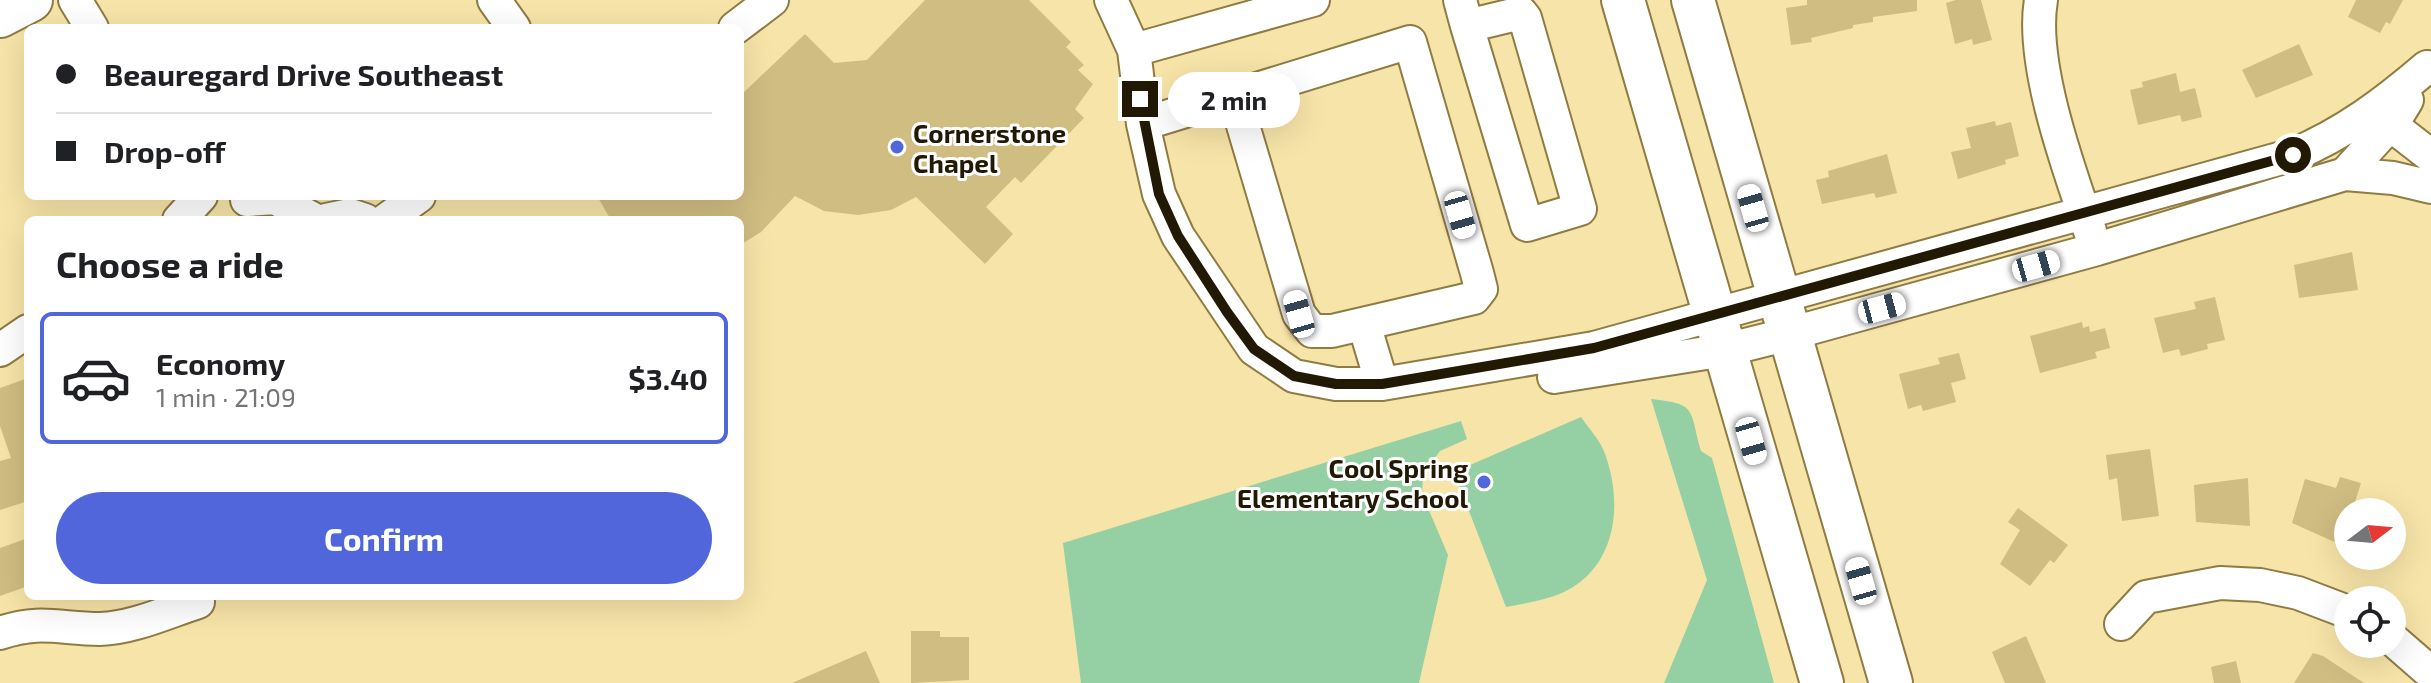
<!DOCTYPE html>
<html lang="en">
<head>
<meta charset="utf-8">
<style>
	body { margin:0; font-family:"Exo 2",sans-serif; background:#f2f2f2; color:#202124; height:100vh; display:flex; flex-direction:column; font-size:30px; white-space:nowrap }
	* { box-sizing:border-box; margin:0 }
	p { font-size:26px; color:#757577 }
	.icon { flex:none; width:44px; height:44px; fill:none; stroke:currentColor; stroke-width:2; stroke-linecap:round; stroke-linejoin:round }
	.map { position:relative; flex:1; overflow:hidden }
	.panel { position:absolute; left:24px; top:216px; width:720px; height:384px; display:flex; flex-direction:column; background:#fff; border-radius:12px; box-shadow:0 8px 32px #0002 }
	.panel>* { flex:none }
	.hud { position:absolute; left:24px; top:24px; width:720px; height:176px; border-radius:12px; box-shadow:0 8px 32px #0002; display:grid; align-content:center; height:176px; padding:0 32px; background:#fff }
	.needle { width:52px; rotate:74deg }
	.fabs { position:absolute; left:2334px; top:498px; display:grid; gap:16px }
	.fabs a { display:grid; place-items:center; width:72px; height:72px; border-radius:50%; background:#fff; box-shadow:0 8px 32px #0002; font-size:40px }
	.end { position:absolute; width:36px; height:36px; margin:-18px; border:10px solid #211903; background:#fff; box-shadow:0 0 0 4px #fff }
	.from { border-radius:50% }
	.bubble { position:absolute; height:56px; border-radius:28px; background:#fff; box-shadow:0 8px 32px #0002; font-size:26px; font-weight:700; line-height:56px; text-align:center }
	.car { position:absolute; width:24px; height:48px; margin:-24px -12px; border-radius:10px; box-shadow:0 0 6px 2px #0007; background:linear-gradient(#fff 24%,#345 0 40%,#fff 0 76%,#345 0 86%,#fff 0) }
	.hud b { display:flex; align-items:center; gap:28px; height:76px; font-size:30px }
	.hud b+b { border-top:2px solid #e0e0e0 }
	.hud i { width:20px; height:20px; background:#202124 }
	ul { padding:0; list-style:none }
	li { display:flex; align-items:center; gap:24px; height:132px; margin:0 16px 12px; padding:0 16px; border:4px solid transparent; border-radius:12px }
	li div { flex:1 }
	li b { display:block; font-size:30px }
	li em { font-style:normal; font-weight:700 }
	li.on { border-color:#5266db }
	li>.icon { width:72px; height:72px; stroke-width:1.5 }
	h2 { padding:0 32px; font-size:36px; line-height:96px }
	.cta { display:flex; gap:16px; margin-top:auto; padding:16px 32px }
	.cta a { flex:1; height:92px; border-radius:48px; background:#5266db; color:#fff; font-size:32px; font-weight:700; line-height:92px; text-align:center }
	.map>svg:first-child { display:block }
	.green { fill:#94d0a3 }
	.building { fill:#d0bd82 }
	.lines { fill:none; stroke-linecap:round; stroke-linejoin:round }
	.minor-casing { stroke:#8e7c43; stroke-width:36 }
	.major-casing { stroke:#8e7c43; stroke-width:46 }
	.minor { stroke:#fff; stroke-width:32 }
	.major { stroke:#fff; stroke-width:42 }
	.route { stroke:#211903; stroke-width:10 }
	.poi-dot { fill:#5266db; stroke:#fff; stroke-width:3 }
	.labels { text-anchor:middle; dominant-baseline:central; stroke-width:6; stroke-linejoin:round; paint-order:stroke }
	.poi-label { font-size:26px; font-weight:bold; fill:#211903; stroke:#fff; text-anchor:start }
</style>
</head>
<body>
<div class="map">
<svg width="2431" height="683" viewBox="0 0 2431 683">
	<rect width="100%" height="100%" fill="#f7e4a8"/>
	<path class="green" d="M1651 399C1698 404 1689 409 1701 451L1712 458 1774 683H1664L1707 580Z
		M1581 417C1589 429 1601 441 1605 454 1623 503 1617 565 1566 591 1548 600 1526 603 1506 607L1459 485 1470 465Z
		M1461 421 1467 439 1440 451 1423 475 1422 494 1448 555 1419 683H1081L1063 543Z"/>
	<path class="building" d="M925 0H1029L1071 42 1066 47 1084 65 1078 70 1093 84 1075 109 1084 118 1021 183 1015 177 986 207 1013 234 985 264 916 197 891 210 858 215 824 211 795 196 761 232 740 245V220H611L597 196H740V96L805 34 834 63 867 60Z
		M1807 0H1917V11L1873 17V22L1853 25V28L1811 38 1812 42 1791 45 1786 8 1807 5Z
		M1956 0H1981L1992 40 1973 45 1972 39 1955 44 1946 3Z
		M2356 0H2403L2390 24 2386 22 2380 33 2348 17Z
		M2299 44 2313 75 2256 98 2242 70Z
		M2176 73 2180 92 2195 88 2202 117 2182 122 2180 115 2138 125 2130 90 2143 87 2142 82Z
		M1995 121 1996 126 2011 122 2019 156 2005 160 2006 164 1958 179 1951 152 1971 148 1966 128Z
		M1887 154 1897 193 1876 198 1874 193 1822 204 1816 180 1829 177 1828 171Z
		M2352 252 2358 290 2299 298 2294 265Z
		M2215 297 2225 340 2207 344 2208 349 2181 356 2179 349 2163 353 2154 318 2196 309 2194 302Z
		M2082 322 2083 328 2089 326 2090 332 2105 328 2110 348 2095 352 2097 358 2040 373 2030 336Z
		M1959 353 1966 379 1951 383 1956 402 1923 411 1921 405 1908 409 1899 374 1940 364 1938 358Z
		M28 378V501L0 510V461L11 458 0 426V388Z
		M2150 449 2159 516 2122 521 2117 478 2109 480 2106 455Z
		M2340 477 2361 483 2352 512H2348V548L2292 523 2305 479 2336 488Z
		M2248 478 2250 526 2196 522 2194 485Z
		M2018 508 2068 545 2054 563 2050 560 2030 586 2000 564 2020 530 2008 522Z
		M28 538V586L0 596V548Z
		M911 631H940V637H969V680L911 683Z
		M2026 636 2046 683H2005L1992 652Z
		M866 651 880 683H792Z
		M2313 653 2323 656 2364 683H2294Z
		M2236 661 2241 683H2214L2211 667Z"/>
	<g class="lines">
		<g class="minor-casing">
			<path id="minor" d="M75 0 92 28
				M494 0 514 28
				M1111 0 1134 50 1143 124 1159 194 1178 236 1254 349 1294 376 1336 384H1382L1594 348 2293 155C2345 133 2385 103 2427 67
				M1460 0 1467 26 1527 225 1580 209 1525 18 1521 13 1467 26
				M2041 0C2030 63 2069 170 2090 231
				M735 28 772 0
				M1134 50 1313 0
				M2374 112 2431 156
				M1143 124 1410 42 1477 273 1481 289 1474 298 1332 331H1312L1299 314 1234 95
				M2345 174 2396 118 2407 100
				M247 200 275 198 315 220
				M179 220 201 196
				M326 220 350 215 365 220
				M386 220 419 196
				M1364 324 1382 384
				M0 350 28 331
				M1554 377 1725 350 1789 334 2097 249 2345 174 2393 178 2431 187
				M2121 624 2146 597 2220 583 2260 585 2298 593 2348 612
				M0 633C40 619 61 629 100 629 133 628 167 612 198 602
				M2392 639 2431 673"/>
		</g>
		<g class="major-casing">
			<path id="major" d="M1623 0 1822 683
				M1693 0 1891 683
				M0 16 31 0"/>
		</g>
		<use href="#minor" class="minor"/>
		<use href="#major" class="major"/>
	</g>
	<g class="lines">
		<path class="route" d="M1140 99 1159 194 1178 236 1227 312 1254 349 1294 376 1336 384H1382L1594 348 2293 155"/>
	</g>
	<g class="poi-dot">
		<circle cx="897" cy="147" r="8"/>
		<circle cx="1484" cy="482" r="8"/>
	</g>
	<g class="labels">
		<g class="poi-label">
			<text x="913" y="132">Cornerstone<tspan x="913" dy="30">Chapel</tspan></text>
			<text x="1468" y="467" text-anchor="end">Cool Spring<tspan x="1468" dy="30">Elementary School</tspan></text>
		</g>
	</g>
</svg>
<div class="fabs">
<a><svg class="needle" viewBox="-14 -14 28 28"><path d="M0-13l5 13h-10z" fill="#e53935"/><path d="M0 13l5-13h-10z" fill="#757577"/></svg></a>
<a><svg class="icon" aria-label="locate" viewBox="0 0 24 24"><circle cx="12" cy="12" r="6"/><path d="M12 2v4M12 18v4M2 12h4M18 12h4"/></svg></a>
</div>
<i class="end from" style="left:2293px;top:155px"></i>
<i class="end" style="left:1140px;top:99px"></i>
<div class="bubble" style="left:1168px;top:72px;width:132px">2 min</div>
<i class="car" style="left:1753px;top:208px;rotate:344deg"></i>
<i class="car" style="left:1460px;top:215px;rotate:164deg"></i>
<i class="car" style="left:2036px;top:266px;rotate:74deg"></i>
<i class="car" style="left:1882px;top:308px;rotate:75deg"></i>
<i class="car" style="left:1299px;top:314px;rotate:344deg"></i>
<i class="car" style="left:1751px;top:441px;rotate:164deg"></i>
<i class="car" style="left:1861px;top:581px;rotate:344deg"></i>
<div class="hud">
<b><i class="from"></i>Beauregard Drive Southeast</b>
<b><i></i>Drop-off</b>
</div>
<section class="panel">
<h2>Choose a ride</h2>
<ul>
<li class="on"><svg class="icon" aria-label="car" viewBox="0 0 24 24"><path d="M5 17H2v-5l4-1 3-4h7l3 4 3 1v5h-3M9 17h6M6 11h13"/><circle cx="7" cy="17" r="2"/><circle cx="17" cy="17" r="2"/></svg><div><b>Economy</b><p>1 min · 21:09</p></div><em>$3.40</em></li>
</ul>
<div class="cta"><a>Confirm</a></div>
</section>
</div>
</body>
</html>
